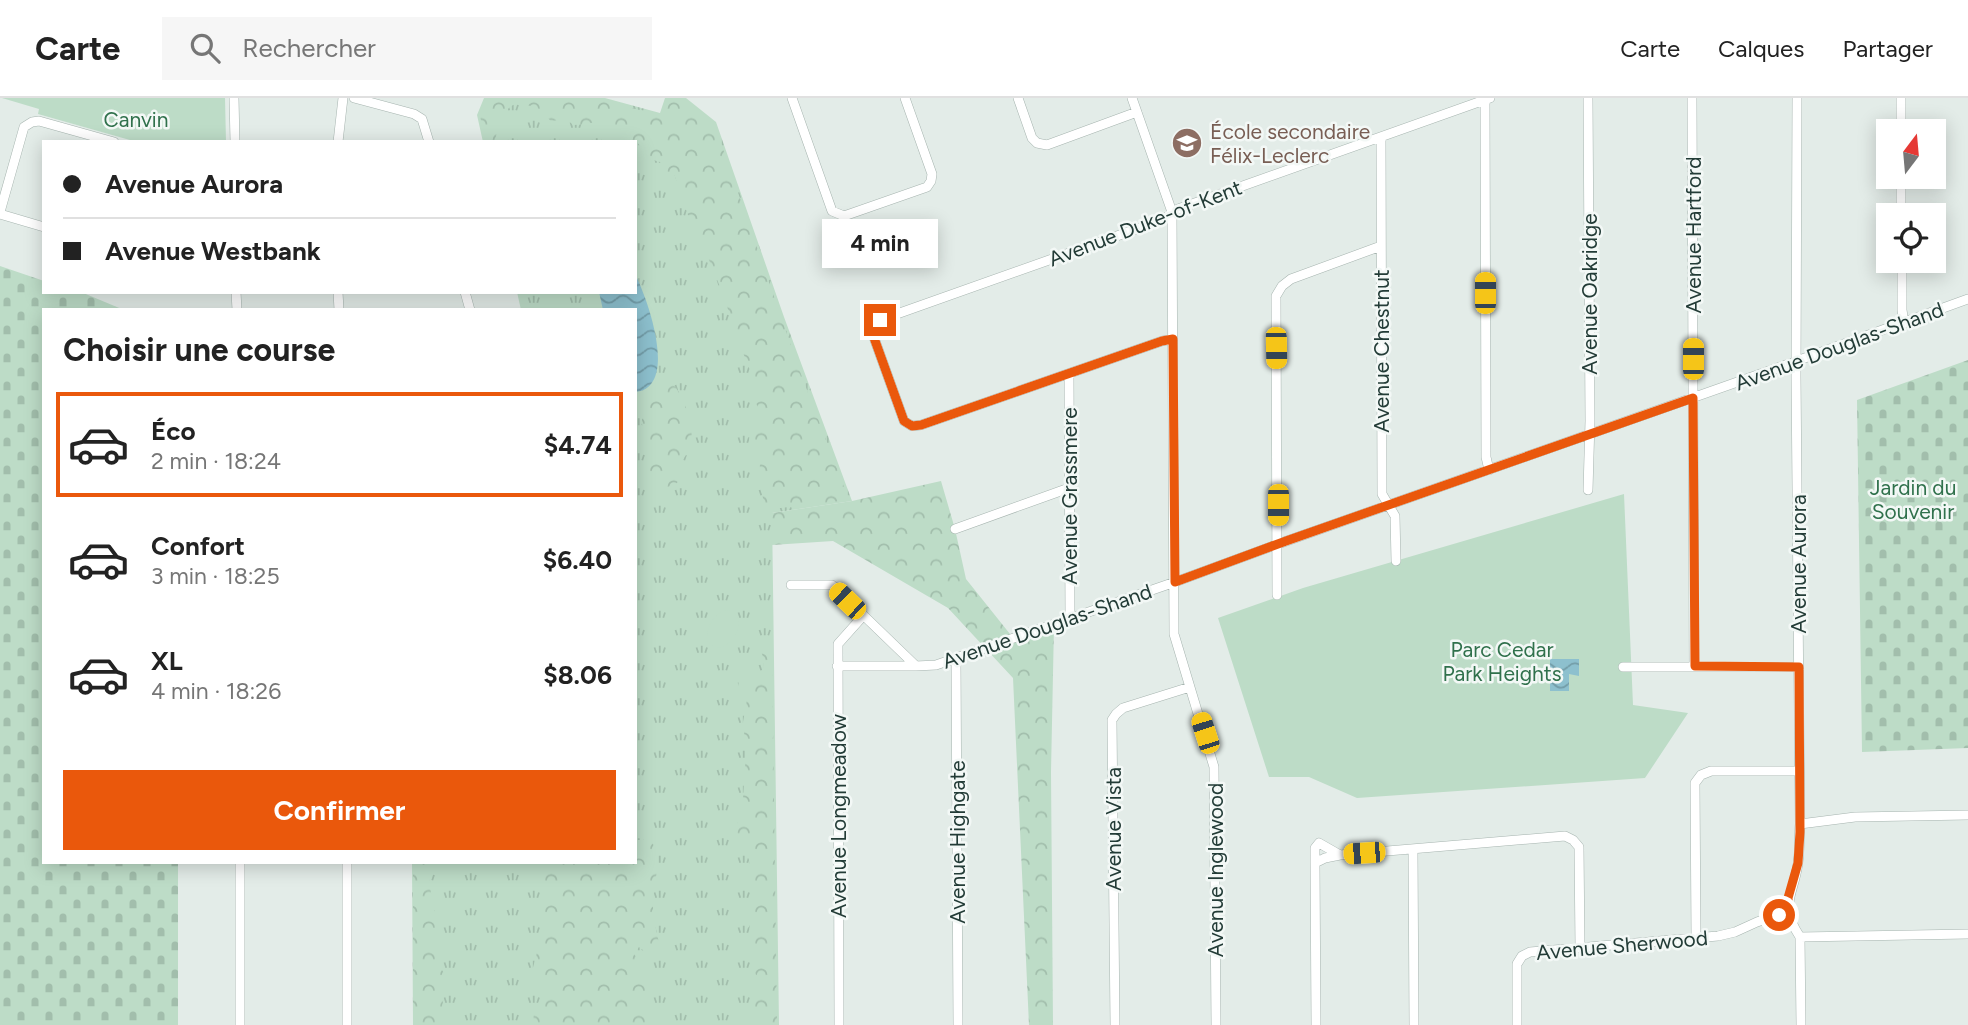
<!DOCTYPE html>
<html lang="fr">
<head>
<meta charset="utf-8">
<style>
	body { margin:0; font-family:Figtree,sans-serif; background:#f6f6f6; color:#222; height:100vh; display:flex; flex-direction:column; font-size:26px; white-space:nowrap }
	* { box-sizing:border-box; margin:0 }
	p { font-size:23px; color:#767676 }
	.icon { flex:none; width:38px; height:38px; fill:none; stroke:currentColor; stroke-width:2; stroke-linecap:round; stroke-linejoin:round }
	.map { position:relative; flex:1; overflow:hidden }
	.drawer { position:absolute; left:42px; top:210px; width:595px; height:556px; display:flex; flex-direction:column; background:#fff; border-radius:0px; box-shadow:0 4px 18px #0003 }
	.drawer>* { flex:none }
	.hud { position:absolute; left:42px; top:42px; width:595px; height:154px; border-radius:0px; box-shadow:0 4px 18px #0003; display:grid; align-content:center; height:154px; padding:0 21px; background:#fff }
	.needle { width:46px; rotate:16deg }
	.buttons { position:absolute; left:1876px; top:21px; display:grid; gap:14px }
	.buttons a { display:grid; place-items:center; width:70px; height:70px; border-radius:0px; background:#fff; box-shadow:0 4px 18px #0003; font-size:35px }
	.end { position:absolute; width:32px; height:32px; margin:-16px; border:9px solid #ea580c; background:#fff; box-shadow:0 0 0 4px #fff }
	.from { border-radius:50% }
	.bubble { position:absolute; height:49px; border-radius:0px; background:#fff; box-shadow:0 4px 18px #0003; font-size:23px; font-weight:700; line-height:49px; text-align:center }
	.car { position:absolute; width:21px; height:42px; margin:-21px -10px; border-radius:9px; box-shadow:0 0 5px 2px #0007; background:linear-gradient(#f5c518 24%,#345 0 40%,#f5c518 0 76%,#345 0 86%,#f5c518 0) }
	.hud b { display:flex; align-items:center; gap:24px; height:66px; font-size:26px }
	.hud b+b { border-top:2px solid #e0e0e0 }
	.hud i { width:18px; height:18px; background:#222 }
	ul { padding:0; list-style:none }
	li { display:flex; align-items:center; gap:21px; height:105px; margin:0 14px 10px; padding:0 7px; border:4px solid transparent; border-radius:0px }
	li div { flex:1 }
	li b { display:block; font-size:26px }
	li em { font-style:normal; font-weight:700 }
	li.active { border-color:#ea580c }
	li>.icon { width:63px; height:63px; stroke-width:1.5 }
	h2 { padding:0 21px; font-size:32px; line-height:84px }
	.button { display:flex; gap:14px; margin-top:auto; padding:14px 21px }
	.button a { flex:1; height:80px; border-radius:0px; background:#ea580c; color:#fff; font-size:28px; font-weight:700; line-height:80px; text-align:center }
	header { display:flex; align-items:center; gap:42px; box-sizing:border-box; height:98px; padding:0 35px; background:#fff; border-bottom:2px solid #e0e0e0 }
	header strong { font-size:33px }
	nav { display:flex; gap:38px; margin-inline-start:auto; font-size:24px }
	.search { width:490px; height:63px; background:#f6f6f6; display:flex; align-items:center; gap:18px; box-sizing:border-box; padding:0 24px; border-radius:0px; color:#767676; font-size:26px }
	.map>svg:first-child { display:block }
	.grass { fill:url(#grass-tufts) }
	.forest { fill:url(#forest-crowns) }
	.cemetery { fill:url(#cemetery-stones) }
	.green { fill:#bddcc7 }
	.water { fill:url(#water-waves) }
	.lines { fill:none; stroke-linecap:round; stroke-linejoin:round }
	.street-casing { stroke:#a6b4af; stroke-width:10 }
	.street { stroke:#fff; stroke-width:9 }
	.route { stroke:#ea580c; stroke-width:9 }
	.labels { text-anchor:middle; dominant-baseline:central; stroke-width:5; stroke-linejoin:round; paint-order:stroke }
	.park-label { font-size:21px; fill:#30714c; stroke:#f3f8f6 }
	.education-label { font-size:21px; fill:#785e54; stroke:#f3f8f6; text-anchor:start }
	.street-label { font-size:21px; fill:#233c37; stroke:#f3f8f6 }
</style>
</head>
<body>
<header>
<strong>Carte</strong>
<div class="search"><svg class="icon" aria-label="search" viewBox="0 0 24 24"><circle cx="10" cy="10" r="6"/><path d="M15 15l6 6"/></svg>Rechercher</div>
<nav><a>Carte</a><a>Calques</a><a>Partager</a></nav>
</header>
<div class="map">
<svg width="1968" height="927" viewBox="0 0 1968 927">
	<defs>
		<pattern id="grass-tufts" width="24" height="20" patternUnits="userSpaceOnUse" patternTransform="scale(1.75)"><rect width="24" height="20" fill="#bddcc7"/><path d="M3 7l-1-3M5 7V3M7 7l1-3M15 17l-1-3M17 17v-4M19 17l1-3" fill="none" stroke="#a2beac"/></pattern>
		<pattern id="forest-crowns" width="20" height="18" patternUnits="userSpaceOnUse" patternTransform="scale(1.75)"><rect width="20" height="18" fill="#bddcc7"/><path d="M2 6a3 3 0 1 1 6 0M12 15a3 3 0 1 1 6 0" fill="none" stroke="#a2beac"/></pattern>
		<pattern id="cemetery-stones" width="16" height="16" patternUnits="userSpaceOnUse" patternTransform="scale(1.75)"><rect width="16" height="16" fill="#bddcc7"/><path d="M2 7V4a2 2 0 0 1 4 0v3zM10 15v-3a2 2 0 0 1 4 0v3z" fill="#a2beac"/></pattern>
		<pattern id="water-waves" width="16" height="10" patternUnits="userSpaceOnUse" patternTransform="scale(1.75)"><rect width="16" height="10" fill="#8dc0ce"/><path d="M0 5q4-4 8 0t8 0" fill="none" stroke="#739da8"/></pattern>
	</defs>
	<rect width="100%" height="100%" fill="#e3ece8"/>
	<path class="grass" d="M484 0H605L660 15 665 0H686L716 24 784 219 852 403 772 415 779 927H413L412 765H635V212H521L517 194H635V44H483L477 17Z"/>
	<path class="forest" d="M487 0H593L663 18 669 0H677L714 25 799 271 849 402 772 411 764 405 759 381 760 366 754 357 749 341 759 316 753 291 754 282C743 256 733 229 725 202 719 184 710 168 705 150 693 139 690 142 689 124L695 123 688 117 674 76 666 73 660 64 650 61 637 44 629 42 615 44C613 41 611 37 609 33 600 19 586 27 573 27L567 21 551 23C548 21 547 17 544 14 543 12 536 10 534 9 529 8 523 5 517 6 503 8 495 32 496 44H486L480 18Z
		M672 287 676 289C688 309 701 343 682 362L683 371 677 385 668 389 657 397 652 394C647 378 649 362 647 345 646 338 642 331 642 324 642 316 646 309 650 303 656 296 665 294 672 287Z
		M941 383 955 431 966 481 1014 541 1054 527 1051 674 1053 927H1029L1013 580 948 510 833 443 772 447V415L852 403Z
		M760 549H772L777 927H751L757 921 754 902 758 882 750 862 754 850 749 829 752 821 751 802 753 779 749 762 736 732 743 701 746 653 743 624 748 596 738 591 739 580 757 581 762 578 764 563Z
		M635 742H652L658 765 653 800V817L659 845 657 857 648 856 639 849 634 856 645 871 646 897 654 927H533L534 913 542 898 541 884 531 877 539 847 544 833 545 819 542 796 544 773 541 765H635Z
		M413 765H431L432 774 429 785 435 814V867L442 872 447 880 439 927H413Z"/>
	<path class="cemetery" d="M0 168 44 183V194H81L124 212H44V765H178V927H0Z
		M1968 262V650L1862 654 1857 302Z"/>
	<path class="green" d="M2 0H225L226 44H137L38 16 39 11Z
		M1624 396 1633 607 1688 615 1645 680 1357 700 1309 679H1269L1218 520 1303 490Z
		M726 512C758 517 723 568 707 542 706 529 714 516 726 512Z"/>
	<path class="water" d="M635 176C647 199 680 290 635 294V212H603L599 194H635Z
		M1550 561H1579V578L1569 576V593H1550Z"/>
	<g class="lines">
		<g class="street-casing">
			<path id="street" d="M234 0 235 44
				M354 0 414 16 422 21 429 44
				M792 0 832 113 844 118 927 89 931 83 932 76 905 0
				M1018 0 1032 40 1037 45 1047 47 1137 14
				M1132 0 1172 114 1174 536 1214 669 1216 927
				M1692 0 1694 568
				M1797 0 1796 278 1800 726C1799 739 1800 752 1798 765 1794 797 1778 806 1800 839L1801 927
				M1901 0V33
				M1485 2 1486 359 1489 372
				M1381 39 1382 396 1395 418 1396 463
				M338 44 343 0
				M1901 79V117
				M0 114 24 29 32 24 39 23 114 44
				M0 116 44 129
				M1902 163V212L1904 225
				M236 194 237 212
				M338 194 339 212
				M465 194 470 212
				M1173 241 1162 243 921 327 912 328 904 323 873 237 874 229 880 222 1162 122 1178 111 1490 0
				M1069 276 1070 521
				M1588 392 1590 323 1588 0
				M955 431 1069 390
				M791 487H832L916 568 936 567 1175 484 1278 446 1780 269 1968 201
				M1277 497 1276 198 1282 188 1291 181 1381 148
				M956 561 958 927
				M837 568H916
				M1623 569H1799
				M1800 726 1855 719 1968 717
				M1413 751 1414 927
				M240 765V927
				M347 765V927
				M1315 765 1325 760 1340 757
				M1800 839 1968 836
				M1696 840 1695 685 1701 677 1711 673H1799
				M839 927 838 546 863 518
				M1115 927 1112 622 1116 616 1123 610 1190 589
				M1316 927 1315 765V750L1319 745 1340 757 1565 738 1573 742 1579 749 1580 850
				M1517 927V866L1522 858 1530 854 1718 838 1735 834 1757 824 1789 813"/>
		</g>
		<use href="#street" class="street"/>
	</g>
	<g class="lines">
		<path class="route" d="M880 222 874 229 873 237 904 323 912 328 921 327 1162 243 1173 241 1175 484 1286 443 1693 300 1695 568 1799 569 1800 734 1798 765 1788 800 1789 813 1779 817"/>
	</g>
	<defs>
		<g id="school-disc" transform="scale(1.575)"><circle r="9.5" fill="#8d6e63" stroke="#f3f8f6"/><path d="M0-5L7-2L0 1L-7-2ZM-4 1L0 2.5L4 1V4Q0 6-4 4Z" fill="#fff"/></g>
	</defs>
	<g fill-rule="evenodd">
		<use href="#school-disc" x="1187" y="45"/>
	</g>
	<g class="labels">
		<g class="park-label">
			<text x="136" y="21">Canvin</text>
			<text x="1913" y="389">Jardin du<tspan x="1913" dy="24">Souvenir</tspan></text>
			<text x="1502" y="551">Parc Cedar<tspan x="1502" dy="24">Park Heights</tspan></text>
		</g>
		<g class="education-label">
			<text x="1210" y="33">École secondaire<tspan x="1210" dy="24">Félix-Leclerc</tspan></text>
		</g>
		<g class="street-label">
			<text transform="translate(1145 125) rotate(-21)">Avenue Duke-of-Kent</text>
			<text transform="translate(1693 137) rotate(-90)">Avenue Hartford</text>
			<text transform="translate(1589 196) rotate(-90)">Avenue Oakridge</text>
			<text transform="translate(1839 248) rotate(-20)">Avenue Douglas-Shand</text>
			<text transform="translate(1381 253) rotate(-90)">Avenue Chestnut</text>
			<text transform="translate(1069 398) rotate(-90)">Avenue Grassmere</text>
			<text transform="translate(1798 466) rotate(-90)">Avenue Aurora</text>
			<text transform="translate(1047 528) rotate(-19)">Avenue Douglas-Shand</text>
			<text transform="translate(838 718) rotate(-90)">Avenue Longmeadow</text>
			<text transform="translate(1113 731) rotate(-90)">Avenue Vista</text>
			<text transform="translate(957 744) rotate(-90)">Avenue Highgate</text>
			<text transform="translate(1215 772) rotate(-90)">Avenue Inglewood</text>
			<text transform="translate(1622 847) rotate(-5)">Avenue Sherwood</text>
		</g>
	</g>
</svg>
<div class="buttons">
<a><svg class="needle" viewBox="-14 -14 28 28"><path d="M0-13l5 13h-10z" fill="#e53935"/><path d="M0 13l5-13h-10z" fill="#767676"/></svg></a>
<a><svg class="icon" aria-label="locate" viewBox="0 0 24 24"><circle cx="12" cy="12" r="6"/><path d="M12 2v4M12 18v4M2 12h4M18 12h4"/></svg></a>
</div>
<i class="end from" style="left:1779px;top:817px"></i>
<i class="end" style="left:880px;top:222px"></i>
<div class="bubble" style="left:822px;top:121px;width:116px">4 min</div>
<i class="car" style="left:1485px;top:195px;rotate:0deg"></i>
<i class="car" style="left:1276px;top:250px;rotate:179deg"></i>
<i class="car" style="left:1693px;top:261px;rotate:0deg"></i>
<i class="car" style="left:1278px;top:407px;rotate:180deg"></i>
<i class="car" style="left:847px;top:503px;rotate:314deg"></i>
<i class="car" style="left:1205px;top:635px;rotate:342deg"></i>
<i class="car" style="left:1364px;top:755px;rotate:266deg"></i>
<div class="hud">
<b><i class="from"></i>Avenue Aurora</b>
<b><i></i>Avenue Westbank</b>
</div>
<section class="drawer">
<h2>Choisir une course</h2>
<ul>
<li class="active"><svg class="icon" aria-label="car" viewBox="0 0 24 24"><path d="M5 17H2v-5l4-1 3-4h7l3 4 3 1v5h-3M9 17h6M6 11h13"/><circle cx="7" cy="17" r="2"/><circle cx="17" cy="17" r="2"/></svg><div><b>Éco</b><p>2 min · 18:24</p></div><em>$4.74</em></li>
<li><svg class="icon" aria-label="car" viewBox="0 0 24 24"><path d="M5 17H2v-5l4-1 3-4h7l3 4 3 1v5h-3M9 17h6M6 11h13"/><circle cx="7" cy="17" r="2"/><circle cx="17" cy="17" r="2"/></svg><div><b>Confort</b><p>3 min · 18:25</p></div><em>$6.40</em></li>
<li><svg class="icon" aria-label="car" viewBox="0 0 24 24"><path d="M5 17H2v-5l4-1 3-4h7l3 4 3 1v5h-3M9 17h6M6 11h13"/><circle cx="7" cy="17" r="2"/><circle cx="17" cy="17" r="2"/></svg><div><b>XL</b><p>4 min · 18:26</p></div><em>$8.06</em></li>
</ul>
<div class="button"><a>Confirmer</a></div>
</section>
</div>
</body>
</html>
